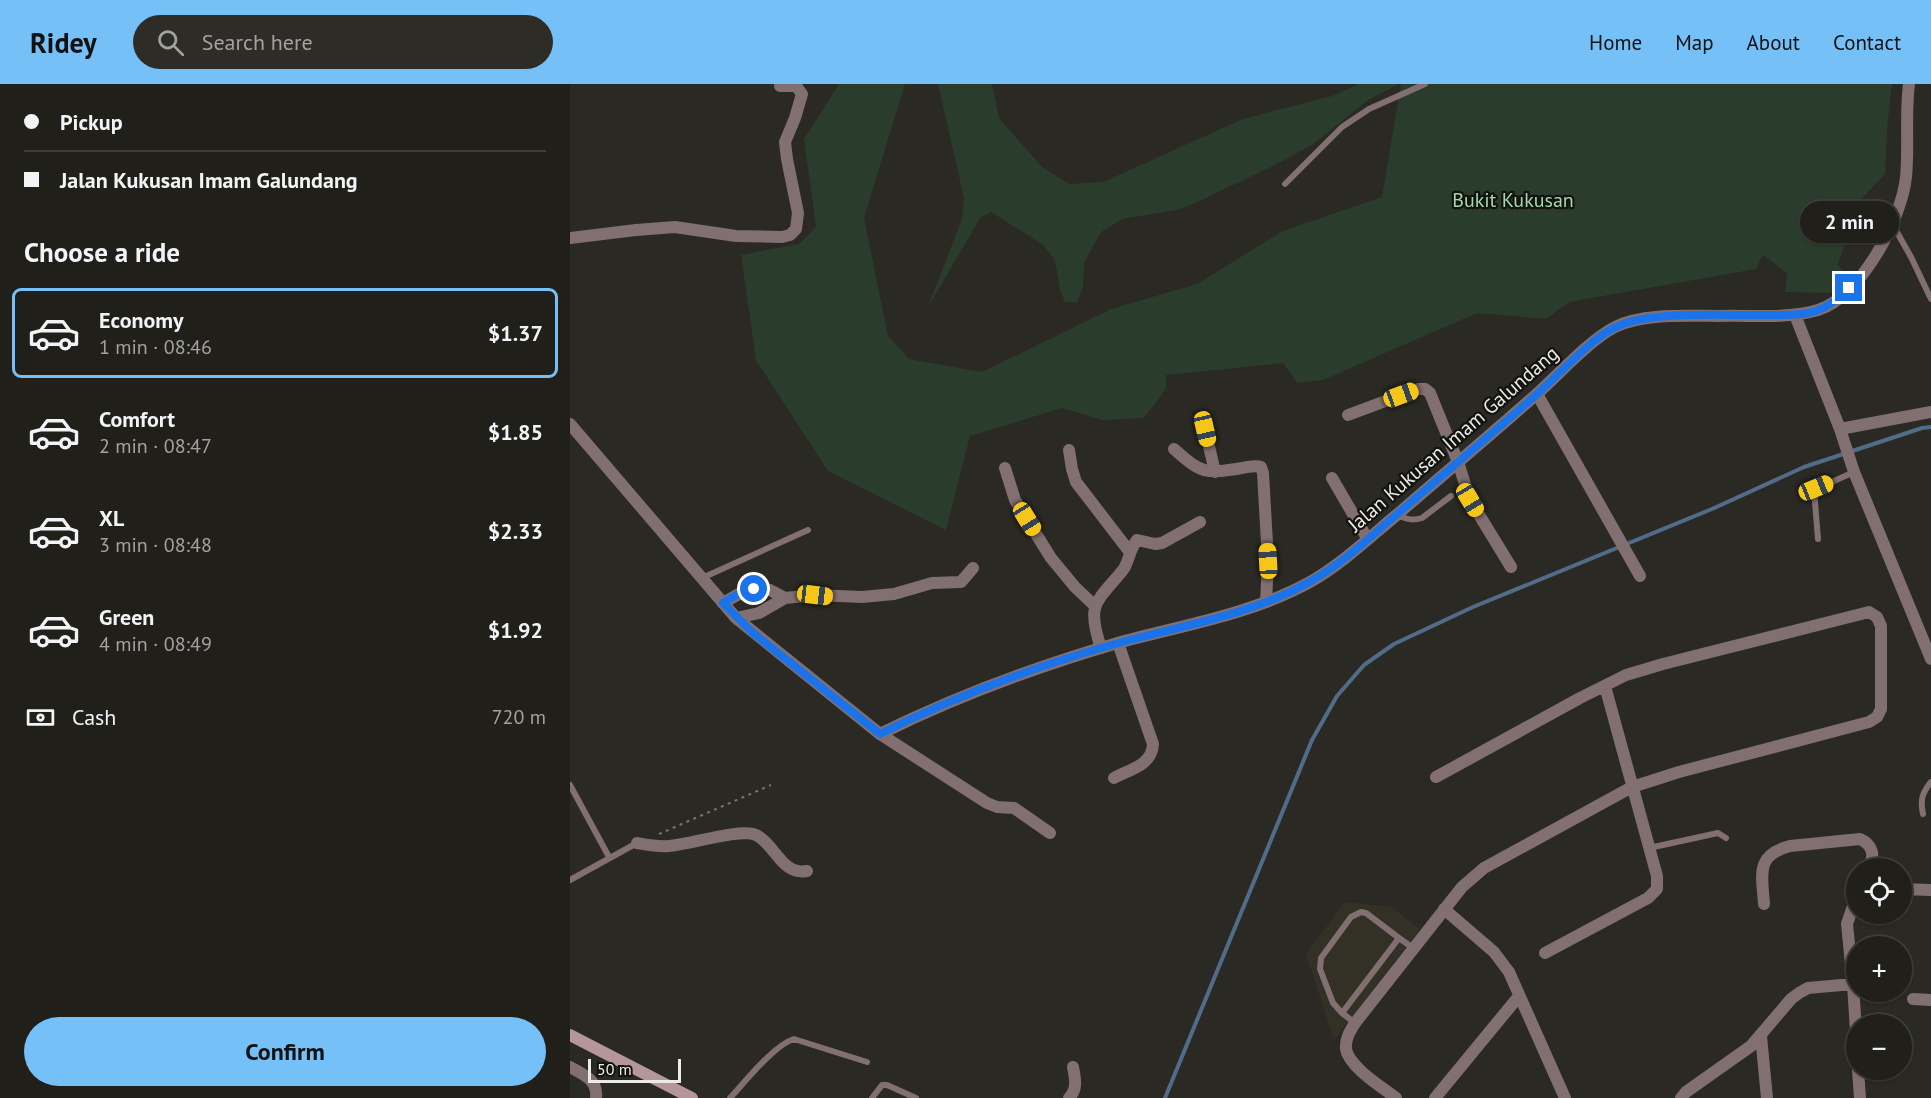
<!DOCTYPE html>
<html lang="en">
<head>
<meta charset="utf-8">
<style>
	body { margin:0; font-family:"PT Sans",sans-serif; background:#2d2c27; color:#f1f3f6; height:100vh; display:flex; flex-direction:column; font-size:22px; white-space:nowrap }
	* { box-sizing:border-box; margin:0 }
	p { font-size:20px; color:#a2a2a2 }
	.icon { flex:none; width:33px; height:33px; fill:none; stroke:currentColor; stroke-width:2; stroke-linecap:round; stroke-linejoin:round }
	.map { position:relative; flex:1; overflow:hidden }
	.details { display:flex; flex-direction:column; background:#201f1a; width:570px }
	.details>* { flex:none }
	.top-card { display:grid; align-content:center; height:132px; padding:0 24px; background:#201f1a }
	.controls { position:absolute; left:1276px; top:774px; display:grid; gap:12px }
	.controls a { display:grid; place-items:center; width:66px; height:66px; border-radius:50%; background:#201f1a; box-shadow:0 2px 4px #0004,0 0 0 2px #3d3d39; font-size:30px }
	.scale { position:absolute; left:18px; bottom:15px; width:93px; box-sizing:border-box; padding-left:6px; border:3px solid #ecebe7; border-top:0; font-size:16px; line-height:21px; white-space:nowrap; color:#ecebe7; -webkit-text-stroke:4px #12120f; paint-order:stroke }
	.end { position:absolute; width:27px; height:27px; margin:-14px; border:8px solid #1a73e8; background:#fff; box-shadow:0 0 0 3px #fff }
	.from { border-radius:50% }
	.bubble { position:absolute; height:42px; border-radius:21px; background:#201f1a; box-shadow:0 2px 4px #0004,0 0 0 2px #3d3d39; font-size:20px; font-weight:700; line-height:42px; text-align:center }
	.car { position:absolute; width:18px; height:36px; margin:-18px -9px; border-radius:8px; box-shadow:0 0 4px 2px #0007; background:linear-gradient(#f5c518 24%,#345 0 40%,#f5c518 0 76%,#345 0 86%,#f5c518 0) }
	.top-card b { display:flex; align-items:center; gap:21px; height:57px; font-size:22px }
	.top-card b+b { border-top:2px solid #3d3d39 }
	.top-card i { width:15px; height:15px; background:#f1f3f6 }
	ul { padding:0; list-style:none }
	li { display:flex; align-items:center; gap:18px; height:90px; margin:0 12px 9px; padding:0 12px; border:3px solid transparent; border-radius:9px }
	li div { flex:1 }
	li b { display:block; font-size:22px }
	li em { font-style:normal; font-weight:700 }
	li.on { border-color:#75c0f6 }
	li>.icon { width:54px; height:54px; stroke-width:1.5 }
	h2 { padding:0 24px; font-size:27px; line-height:72px }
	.pay { display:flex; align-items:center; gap:15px; height:66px; padding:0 24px; font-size:22px }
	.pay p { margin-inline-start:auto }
	.primary-button { display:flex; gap:12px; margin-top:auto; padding:12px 24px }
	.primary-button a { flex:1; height:69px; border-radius:36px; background:#75c0f6; color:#111; font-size:24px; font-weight:700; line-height:69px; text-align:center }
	header { display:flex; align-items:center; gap:36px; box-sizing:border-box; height:84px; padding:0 30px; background:#75c0f6; color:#111 }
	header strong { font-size:28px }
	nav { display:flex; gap:33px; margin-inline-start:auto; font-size:21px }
	.search { width:420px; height:54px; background:#2d2c27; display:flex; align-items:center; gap:15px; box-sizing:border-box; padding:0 21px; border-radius:33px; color:#a2a2a2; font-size:22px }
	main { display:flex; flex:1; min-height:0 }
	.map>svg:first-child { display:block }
	.built { fill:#333125 }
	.green { fill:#2a3d2c }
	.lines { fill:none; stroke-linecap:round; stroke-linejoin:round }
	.stream { stroke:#516c89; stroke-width:4 }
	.path { stroke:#76756f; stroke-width:2; stroke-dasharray:3 4.5; stroke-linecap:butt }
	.service { stroke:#826f72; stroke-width:6 }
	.minor { stroke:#826f72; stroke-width:12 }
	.tertiary { stroke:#826f72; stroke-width:12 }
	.secondary { stroke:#b5969b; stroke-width:12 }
	.route { stroke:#1a73e8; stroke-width:8 }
	.labels { text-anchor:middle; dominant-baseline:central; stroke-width:4.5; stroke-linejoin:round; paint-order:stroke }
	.park-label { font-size:20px; fill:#a5daab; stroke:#12120f }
	.street-label { font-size:20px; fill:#ecebe7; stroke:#12120f }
</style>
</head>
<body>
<header>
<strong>Ridey</strong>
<div class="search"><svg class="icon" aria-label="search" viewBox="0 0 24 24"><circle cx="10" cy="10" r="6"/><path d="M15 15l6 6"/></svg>Search here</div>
<nav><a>Home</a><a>Map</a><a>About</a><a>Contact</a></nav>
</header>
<main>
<section class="details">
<div class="top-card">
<b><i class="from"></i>Pickup</b>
<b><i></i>Jalan Kukusan Imam Galundang</b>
</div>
<h2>Choose a ride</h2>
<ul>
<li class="on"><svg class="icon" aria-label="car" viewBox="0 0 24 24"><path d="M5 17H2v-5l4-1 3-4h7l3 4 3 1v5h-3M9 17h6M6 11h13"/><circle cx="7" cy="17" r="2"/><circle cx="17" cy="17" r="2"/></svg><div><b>Economy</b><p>1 min · 08:46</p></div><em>$1.37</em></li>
<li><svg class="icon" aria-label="car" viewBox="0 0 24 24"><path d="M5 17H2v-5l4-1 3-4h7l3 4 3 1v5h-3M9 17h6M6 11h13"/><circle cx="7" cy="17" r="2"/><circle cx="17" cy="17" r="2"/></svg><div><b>Comfort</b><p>2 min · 08:47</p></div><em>$1.85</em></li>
<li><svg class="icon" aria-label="car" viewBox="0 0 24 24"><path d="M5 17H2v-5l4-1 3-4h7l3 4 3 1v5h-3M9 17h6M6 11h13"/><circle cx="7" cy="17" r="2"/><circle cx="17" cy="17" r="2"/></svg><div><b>XL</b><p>3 min · 08:48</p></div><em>$2.33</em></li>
<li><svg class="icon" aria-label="car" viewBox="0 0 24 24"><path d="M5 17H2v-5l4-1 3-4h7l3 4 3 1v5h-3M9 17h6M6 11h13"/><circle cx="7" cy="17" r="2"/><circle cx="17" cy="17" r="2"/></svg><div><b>Green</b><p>4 min · 08:49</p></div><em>$1.92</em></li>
</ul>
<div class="pay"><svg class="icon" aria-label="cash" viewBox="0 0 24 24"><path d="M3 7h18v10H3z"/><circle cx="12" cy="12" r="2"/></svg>Cash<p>720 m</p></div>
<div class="primary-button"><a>Confirm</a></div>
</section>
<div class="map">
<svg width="1361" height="1014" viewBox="0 0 1361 1014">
	<rect width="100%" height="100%" fill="#2a2923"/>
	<path class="built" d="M775 818 821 823 850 845 764 956 736 870Z"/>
	<path class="green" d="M269 0H335L294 134 318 252 339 275 412 288 541 225 627 200 713 147 812 113 831 0H1322L1317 45 1315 90 1276 131 1278 151 1268 180 1276 193 1260 209 1215 208 1217 189 1193 171 1186 185 999 218 976 235 907 229 753 296 727 299 713 279 596 291V305L574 334 532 336 492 324 400 352 376 446 258 387 186 276 171 171 229 160 246 143 234 55Z
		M368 0H422L429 34 472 83 499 100 533 98 673 35 762 12 789 0H829L798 16 742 61 701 83 625 119 607 126 552 135 531 148 514 179 513 204 507 218H495L490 206 485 176 473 161 421 128 410 134 357 225 392 135 394 114Z"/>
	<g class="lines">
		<path class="stream" d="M595 1014 742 656 767 612 794 581 824 560 903 523 1142 425 1234 383 1352 344 1361 343"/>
		<path class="path" d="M89 750 201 701"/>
		<path class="service" d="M715 100 772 43 799 25 855 0
			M1323 141 1341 173 1361 215
			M827 431C836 435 842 437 852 434L881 412
			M1248 455 1244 406 1284 388
			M132 494 238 446
			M0 701 39 773
			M1353 730C1350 716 1352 709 1361 698
			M1079 764 1148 749 1156 754
			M0 796 67 759
			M772 929 763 919 750 885 751 874 781 833 791 828 796 829 829 854
			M785 939 772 929 829 854 843 864
			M160 1014C175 998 204 961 224 955L297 978
			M302 1014 312 1001H317L346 1014"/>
		<path class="minor" d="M0 154 66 146 105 143 166 152 212 153 220 151 226 145 228 129 217 75 215 58 225 34 232 10 226 2H210
			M1225 231 1270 345 1284 388 1361 575
			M967 310 1070 492
			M778 331 848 305H855L860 309 888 378 900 416 941 483
			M635 345 645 388
			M1270 345 1361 328
			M604 365C632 390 635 390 672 384 679 383 685 381 691 383L693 389 698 477 696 518
			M499 366 502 385 506 398 559 467
			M435 384 445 416 481 474 505 503 525 522
			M762 394 797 454
			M153 519 169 510 184 505 200 506 215 514 245 511 292 513 324 510 362 499 391 498 403 484
			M166 534 189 529 215 514
			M531 564C516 519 526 519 553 486 559 478 559 466 567 456L585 460 592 459 630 438
			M310 650 417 719 427 723 444 724 480 749
			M544 694C561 685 582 681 583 660L548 559
			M67 759C78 761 88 763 99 762 118 761 170 744 186 751 205 760 212 792 237 787
			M1332 805 1361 806
			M1287 810 1277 840 1283 900 1287 963
			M1194 820C1192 791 1185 771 1220 762L1290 755C1303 761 1305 771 1299 784
			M874 825 924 868 939 888 995 1014
			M975 869 1078 814 1087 805V792L1035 602
			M1343 915 1361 916
			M1191 952 1197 1014
			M0 983C14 991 28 996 26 1014
			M1288 986 1290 1014
			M499 1014C508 1005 505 994 503 983
			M826 1014C812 1003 779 983 776 965 775 955 780 947 785 939L892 803 914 784 1062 703 1109 688 1299 638 1307 633 1311 625V542L1307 533 1299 528 1093 580 1056 591 1010 614 866 693
			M865 1014 949 912
			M1111 1014 1116 1008 1181 962 1221 915 1229 909 1238 904 1283 900"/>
		<path class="tertiary" d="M0 340 166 534 310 650C387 612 468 582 551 558 614 541 682 530 740 498 772 480 801 452 829 429 876 388 923 349 969 308 990 289 1021 255 1045 243 1073 229 1118 232 1149 232 1181 231 1217 235 1248 226 1291 213 1332 134 1336 93 1339 62 1335 31 1339 0"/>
		<path class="secondary" d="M0 951 122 1014"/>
	</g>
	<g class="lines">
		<path class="route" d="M184 505 168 510 153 519 183 549 310 650C387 611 469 581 552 558 615 541 684 530 741 497 774 479 803 450 832 426 877 387 922 350 966 311 988 292 1021 254 1046 243 1081 226 1159 232 1199 231 1217 231 1237 232 1253 224 1263 219 1272 211 1279 204"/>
	</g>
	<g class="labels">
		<g class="park-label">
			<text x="943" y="116">Bukit Kukusan</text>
		</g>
		<g class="street-label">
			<text transform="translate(883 355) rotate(-41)">Jalan Kukusan Imam Galundang</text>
		</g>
	</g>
</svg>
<div class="controls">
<a><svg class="icon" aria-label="locate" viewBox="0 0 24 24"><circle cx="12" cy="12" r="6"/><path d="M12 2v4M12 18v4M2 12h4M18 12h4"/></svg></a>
<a>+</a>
<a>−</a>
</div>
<div class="scale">50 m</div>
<i class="end from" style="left:184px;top:505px"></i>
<i class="end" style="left:1279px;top:204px"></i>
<div class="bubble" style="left:1230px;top:117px;width:99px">2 min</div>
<i class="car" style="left:831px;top:311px;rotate:70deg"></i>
<i class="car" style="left:635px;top:345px;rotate:167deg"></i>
<i class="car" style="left:1246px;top:404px;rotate:68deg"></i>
<i class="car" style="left:900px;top:416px;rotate:149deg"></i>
<i class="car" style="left:457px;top:435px;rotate:148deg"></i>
<i class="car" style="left:698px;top:477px;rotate:357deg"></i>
<i class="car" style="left:245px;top:511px;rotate:97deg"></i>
</div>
</main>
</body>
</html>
